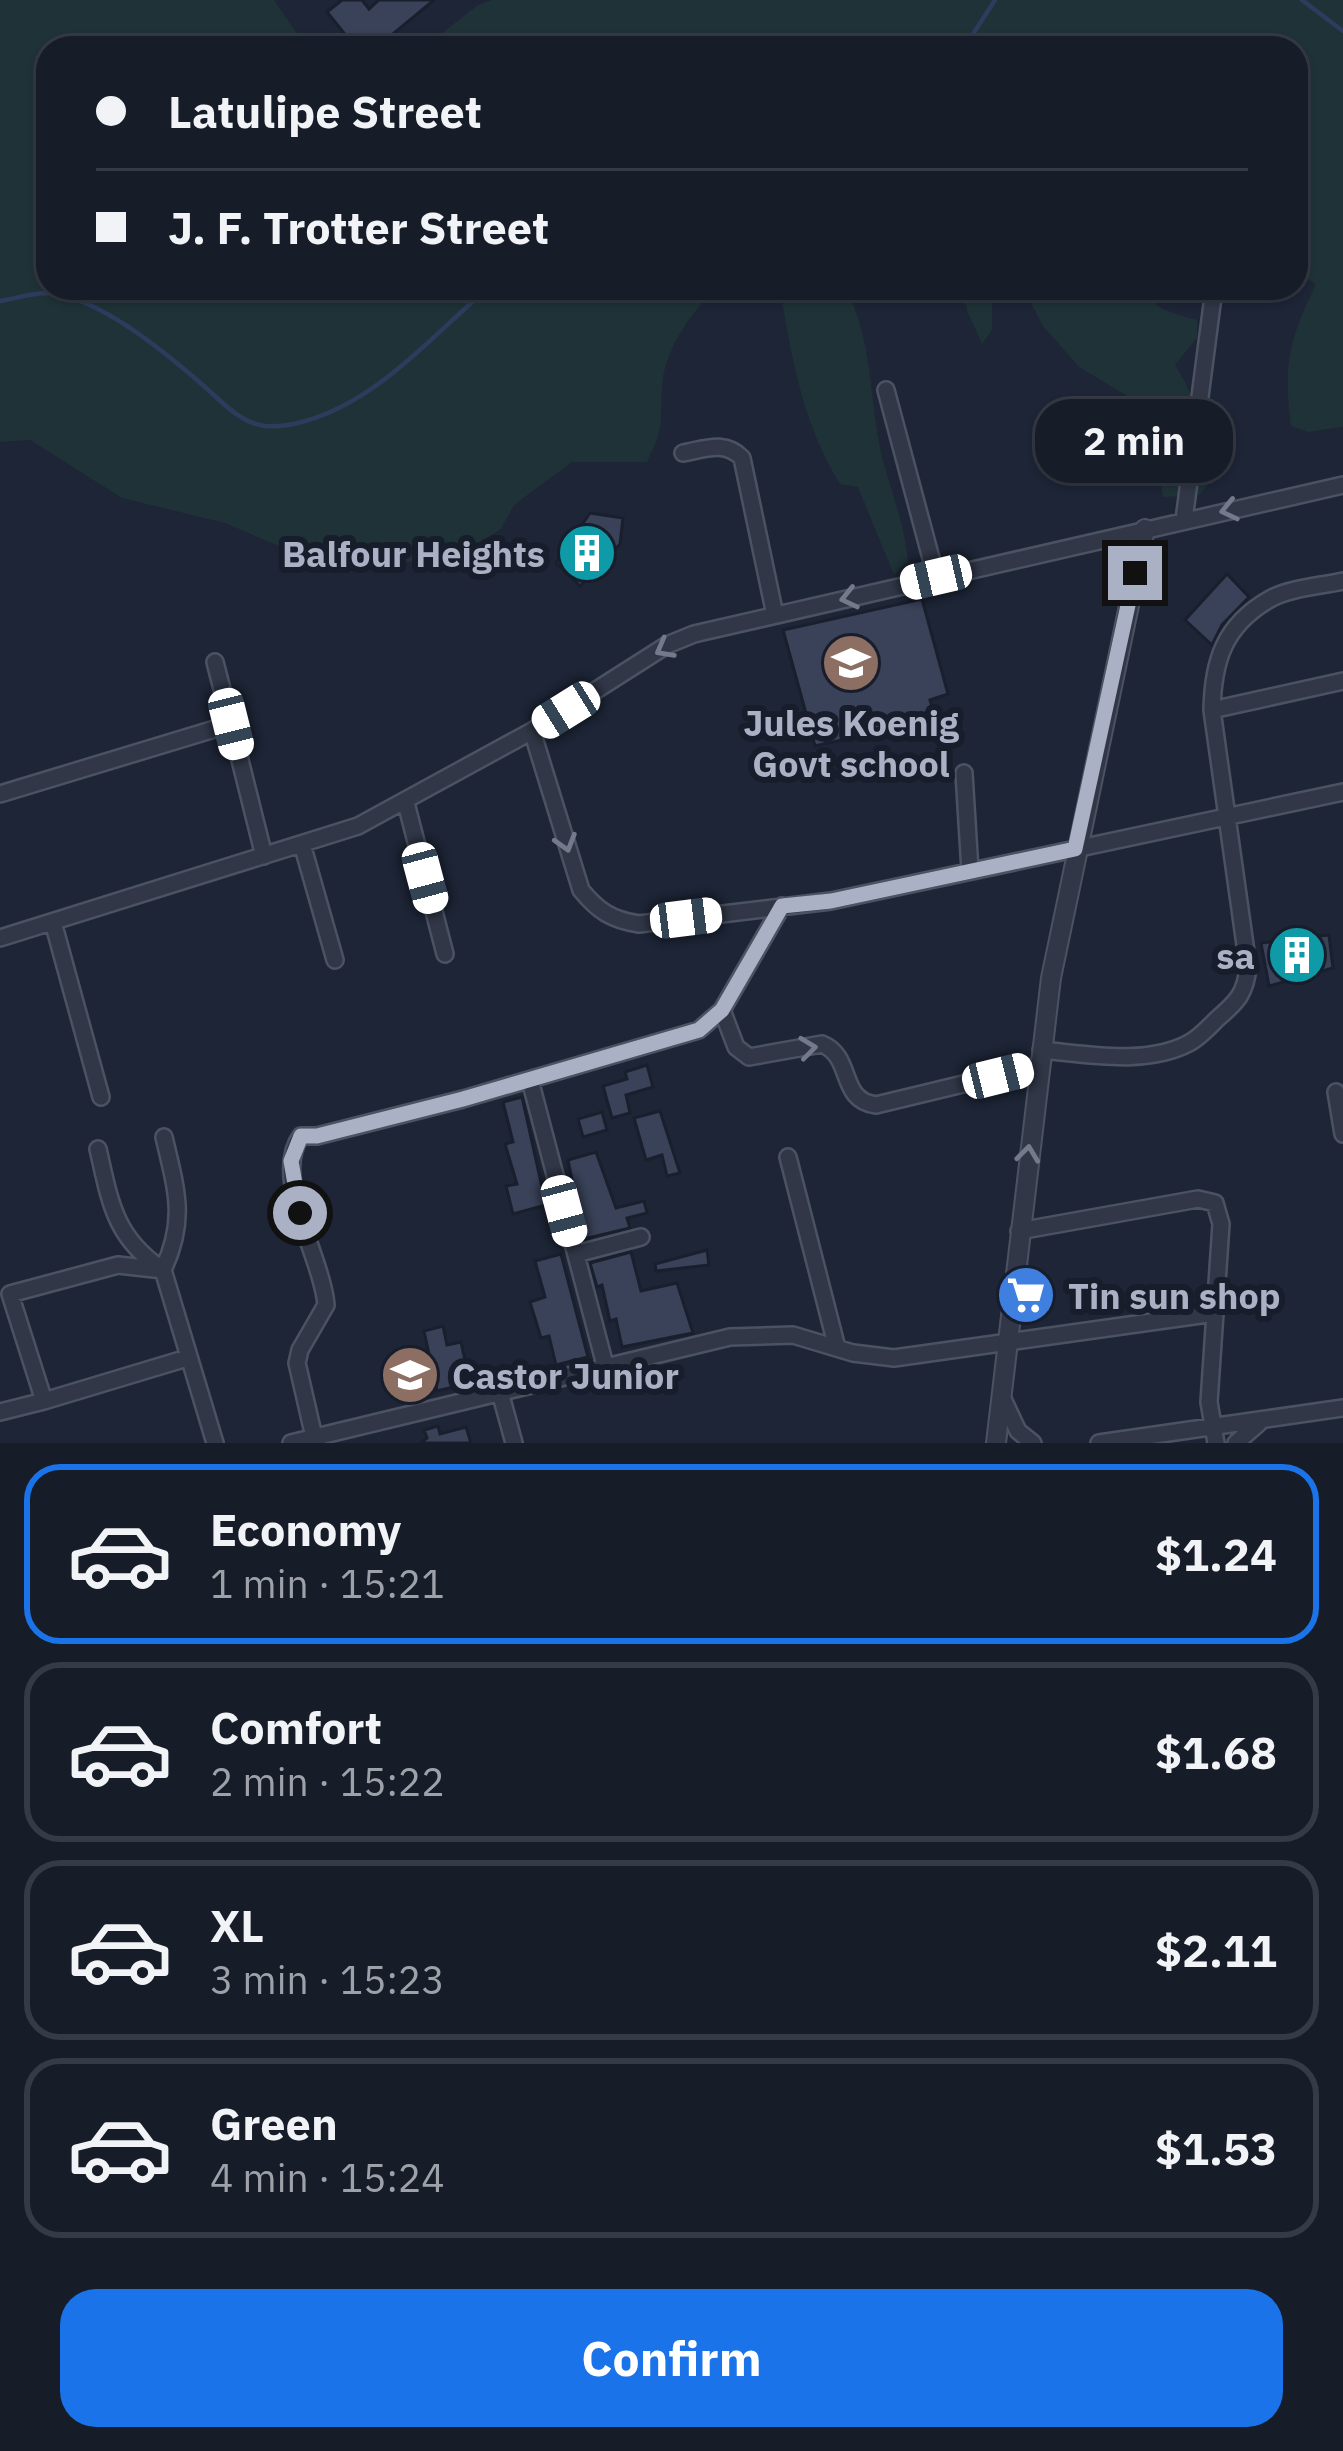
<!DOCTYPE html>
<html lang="en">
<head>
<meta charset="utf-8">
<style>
	body { margin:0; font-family:"IBM Plex Sans",sans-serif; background:#232934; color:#f1f3f6; height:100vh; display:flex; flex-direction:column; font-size:45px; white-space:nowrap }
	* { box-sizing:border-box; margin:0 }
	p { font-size:39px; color:#9ea1a8 }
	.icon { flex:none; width:66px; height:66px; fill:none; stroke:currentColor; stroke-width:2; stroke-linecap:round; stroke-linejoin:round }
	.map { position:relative; height:1443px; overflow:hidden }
	.sheet { display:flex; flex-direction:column; background:#161c28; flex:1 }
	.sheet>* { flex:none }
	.hud { position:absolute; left:36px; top:36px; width:1272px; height:264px; border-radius:36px; box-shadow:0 3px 9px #0004,0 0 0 3px #353a45; display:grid; align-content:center; height:264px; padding:0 60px; background:#161c28 }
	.end { position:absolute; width:54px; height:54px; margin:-27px; border:15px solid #aab1c5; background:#111; box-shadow:0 0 0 6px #111 }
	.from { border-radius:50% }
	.bubble { position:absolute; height:84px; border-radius:36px; background:#161c28; box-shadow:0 3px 9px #0004,0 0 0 3px #353a45; font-size:39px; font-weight:800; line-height:84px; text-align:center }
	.car { position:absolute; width:36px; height:72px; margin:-36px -18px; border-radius:15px; box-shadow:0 0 9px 3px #0007; background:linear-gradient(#fff 24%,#345 0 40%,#fff 0 76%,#345 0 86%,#fff 0) }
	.hud b { display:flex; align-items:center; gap:42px; height:114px; font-size:45px }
	.hud b+b { border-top:3px solid #353a45 }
	.hud i { width:30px; height:30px; background:#f1f3f6 }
	ul { padding:21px 0 0; list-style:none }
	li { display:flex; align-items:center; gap:36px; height:180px; margin:0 24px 18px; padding:0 36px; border:6px solid #353a45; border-radius:36px }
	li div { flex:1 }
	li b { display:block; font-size:45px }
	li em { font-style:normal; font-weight:800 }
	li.current { border-color:#1a73e8 }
	li>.icon { width:108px; height:108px; stroke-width:1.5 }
	.action { display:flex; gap:24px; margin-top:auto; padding:24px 60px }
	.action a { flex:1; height:138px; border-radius:36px; background:#1a73e8; color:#fff; font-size:48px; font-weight:800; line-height:138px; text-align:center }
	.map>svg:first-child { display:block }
	.green { fill:#1f3237 }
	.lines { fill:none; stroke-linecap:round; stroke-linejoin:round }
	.stream { stroke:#2d3c5d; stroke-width:4.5 }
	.building { fill:#394258; stroke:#191f2d; stroke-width:3 }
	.minor-casing { stroke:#4b5262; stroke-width:20 }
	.tertiary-casing { stroke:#4b5262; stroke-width:22 }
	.minor { stroke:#313747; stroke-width:15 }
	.tertiary { stroke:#313747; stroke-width:18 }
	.oneway { stroke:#747a8c }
	.route { stroke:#aab1c5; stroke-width:15 }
	.labels { text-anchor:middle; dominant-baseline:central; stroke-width:12; stroke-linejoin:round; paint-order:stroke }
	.poi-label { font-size:36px; font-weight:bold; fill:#aab1c5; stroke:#171d2b; text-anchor:end }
</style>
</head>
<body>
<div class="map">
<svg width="1343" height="1443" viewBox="0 0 1343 1443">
	<rect width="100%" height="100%" fill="#1d2536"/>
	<path class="green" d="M0 0H274L307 48H48V288H717C693 310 668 345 663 378 658 420 668 420 647 462H572L514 505 501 529 454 559 328 567 225 523 122 498 30 440 0 442Z
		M491 0H1343V427L1308 432 1291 426C1283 364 1289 340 1316 284L1296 272V48H423L478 5Z
		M780 288H845C873 338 869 397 881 452 890 489 905 524 908 562L894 575 858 487 840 484C803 425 791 356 780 288Z
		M964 288H1001L992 295V330L982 344 967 311Z
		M1018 288H1141C1152 310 1176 314 1197 320V338L1175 365C1200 403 1203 437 1210 482L1199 495 1163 497 1152 423 1144 406 1079 367 1043 326 1025 291Z"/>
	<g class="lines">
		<path class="stream" d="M1302 0 1343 31
			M964 48 995 0
			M0 301C14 299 31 293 46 293 97 295 166 353 204 386 221 401 240 423 265 426 284 428 310 421 328 413 388 388 439 330 488 288"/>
	</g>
	<path class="building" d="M342 0H362L369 9 379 0H434L376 48H356L327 12Z
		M590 513 623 518 620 544 580 586 556 563Z
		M1227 574 1249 597 1222 625 1212 645 1185 620Z
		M922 599 948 694 930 700 936 719 815 746 783 630Z
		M1329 935 1333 968 1269 986 1261 943Z
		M647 1065 653 1087 626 1095 630 1113 612 1118 603 1086 627 1079 625 1072Z
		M522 1097 546 1205 513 1214 506 1186 517 1184 505 1144 513 1142 503 1102Z
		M660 1111 680 1173 667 1176 662 1155 646 1160 634 1118Z
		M602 1112 607 1130 583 1137 578 1119Z
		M596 1152 616 1208 644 1201 647 1213 627 1218 630 1228 584 1239 568 1160Z
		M707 1250 709 1265 656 1271 655 1264Z
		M631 1252 641 1291 677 1283 693 1333 622 1347 616 1319 610 1321 602 1285 597 1287 590 1263Z
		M561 1254 588 1357 556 1365 549 1336 541 1338 530 1302 545 1297 535 1261Z
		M443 1326 447 1345 461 1342 470 1383 437 1391 424 1331Z
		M438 1426 440 1434 466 1427 471 1443H421L427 1438 424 1430Z"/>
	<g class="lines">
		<g class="minor-casing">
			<path id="minor" d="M886 390 936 577
				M683 453C705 449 725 440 742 458L775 615
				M1184 520 1214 289
				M215 662 231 724
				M1212 710 1343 681
				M532 731 581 890C598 911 612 920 639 924L831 901 1343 792
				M964 773 970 871
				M0 794 231 724 264 856
				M406 803 445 954
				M302 844 335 960
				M53 922 101 1097
				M0 938 358 826 532 731 667 645 694 634 1343 485
				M722 1010 736 1047 749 1057 822 1044C854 1057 838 1100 876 1105L1038 1066
				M1041 1050C1086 1054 1146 1066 1189 1043 1199 1038 1209 1027 1217 1019 1237 1002 1246 993 1248 966L1212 710C1213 661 1224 625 1270 599 1289 588 1321 586 1343 581
				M530 1080 605 1365
				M1336 1092 1343 1134
				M98 1149C110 1201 114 1236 160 1268
				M788 1157 837 1348
				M1019 1231 1198 1199 1215 1203 1221 1224 1209 1402 1216 1443
				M576 1254 641 1237
				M163 1270 118 1265 10 1294 44 1401 187 1358
				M163 1270 215 1443
				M163 1270C187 1219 176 1189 164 1137
				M500 1392 514 1443
				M1002 1397 1018 1431 1033 1443
				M0 1412 44 1401
				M314 1437 297 1363 300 1350 326 1305C322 1257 271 1177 301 1136H317L463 1099 699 1030 722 1010 782 906
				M291 1443 730 1337 793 1335 853 1353 894 1358 1215 1313
				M1099 1443 1343 1408
				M1236 1443 1259 1423"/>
		</g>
		<g class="tertiary-casing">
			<path id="tertiary" d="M996 1443 1051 978 1145 529"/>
		</g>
		<use href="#minor" class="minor"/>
		<use href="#tertiary" class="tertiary"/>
	</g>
	<defs><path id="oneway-chevron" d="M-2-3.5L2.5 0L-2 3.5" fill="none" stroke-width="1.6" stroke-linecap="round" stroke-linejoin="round" transform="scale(3)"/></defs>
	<g class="oneway">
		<use href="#oneway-chevron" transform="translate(1229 510) rotate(167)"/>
		<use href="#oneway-chevron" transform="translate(849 598) rotate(167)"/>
		<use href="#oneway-chevron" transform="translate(664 649) rotate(151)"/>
		<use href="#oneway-chevron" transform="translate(566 843) rotate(73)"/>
		<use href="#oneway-chevron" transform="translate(808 1048) rotate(-7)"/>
		<use href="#oneway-chevron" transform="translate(1028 1154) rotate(-83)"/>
	</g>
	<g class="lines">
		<path class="route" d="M300 1213 291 1161 301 1136H317L463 1099 699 1030 722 1010 782 906 831 901 1075 849 1135 573"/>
	</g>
	<defs>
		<g id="building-disc" transform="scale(3)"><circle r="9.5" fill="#0f9aa8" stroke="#171d2b"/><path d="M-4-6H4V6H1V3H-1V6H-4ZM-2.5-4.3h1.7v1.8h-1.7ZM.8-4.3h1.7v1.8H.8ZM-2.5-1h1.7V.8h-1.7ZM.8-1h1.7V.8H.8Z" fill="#fff"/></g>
		<g id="school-disc" transform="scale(3)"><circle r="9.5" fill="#8d6e63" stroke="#171d2b"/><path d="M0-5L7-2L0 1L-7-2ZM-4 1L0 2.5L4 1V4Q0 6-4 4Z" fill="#fff"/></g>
		<g id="supermarket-disc" transform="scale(3)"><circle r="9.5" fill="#3f7fe0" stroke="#171d2b"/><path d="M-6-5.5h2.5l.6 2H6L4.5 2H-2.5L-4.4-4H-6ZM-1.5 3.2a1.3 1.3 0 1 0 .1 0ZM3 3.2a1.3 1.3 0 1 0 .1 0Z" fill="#fff"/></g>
	</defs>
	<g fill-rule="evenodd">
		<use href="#building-disc" x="587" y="553"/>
		<use href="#school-disc" x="851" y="663"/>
		<use href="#building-disc" x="1297" y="955"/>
		<use href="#supermarket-disc" x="1026" y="1295"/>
		<use href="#school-disc" x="410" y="1375"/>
	</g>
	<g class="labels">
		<g class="poi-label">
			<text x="545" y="553">Balfour Heights</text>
			<text x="851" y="722" text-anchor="middle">Jules Koenig<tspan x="851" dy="41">Govt school</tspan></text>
			<text x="1255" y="955">sa</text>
			<text x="1068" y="1295" text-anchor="start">Tin sun shop</text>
			<text x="452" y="1375" text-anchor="start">Castor Junior</text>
		</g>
	</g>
</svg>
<i class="end from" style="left:300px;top:1213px"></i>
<i class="end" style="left:1135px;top:573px"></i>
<div class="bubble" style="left:1035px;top:399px;width:198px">2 min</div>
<i class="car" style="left:936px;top:577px;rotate:257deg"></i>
<i class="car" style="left:566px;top:710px;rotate:238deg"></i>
<i class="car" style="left:231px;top:724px;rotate:166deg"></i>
<i class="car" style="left:425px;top:878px;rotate:165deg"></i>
<i class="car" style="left:686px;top:918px;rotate:83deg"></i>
<i class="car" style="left:998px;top:1076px;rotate:76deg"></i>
<i class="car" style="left:564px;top:1211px;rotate:165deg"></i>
<div class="hud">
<b><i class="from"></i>Latulipe Street</b>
<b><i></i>J. F. Trotter Street</b>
</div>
</div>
<section class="sheet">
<ul>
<li class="current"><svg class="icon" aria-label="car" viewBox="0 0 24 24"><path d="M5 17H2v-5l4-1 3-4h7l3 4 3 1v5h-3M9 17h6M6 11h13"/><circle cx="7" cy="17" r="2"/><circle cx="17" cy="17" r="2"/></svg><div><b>Economy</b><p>1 min · 15:21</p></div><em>$1.24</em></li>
<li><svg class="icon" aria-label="car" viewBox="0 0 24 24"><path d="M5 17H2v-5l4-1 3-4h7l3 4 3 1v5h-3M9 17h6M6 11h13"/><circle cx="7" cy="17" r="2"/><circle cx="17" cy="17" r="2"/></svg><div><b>Comfort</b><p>2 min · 15:22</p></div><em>$1.68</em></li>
<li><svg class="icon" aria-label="car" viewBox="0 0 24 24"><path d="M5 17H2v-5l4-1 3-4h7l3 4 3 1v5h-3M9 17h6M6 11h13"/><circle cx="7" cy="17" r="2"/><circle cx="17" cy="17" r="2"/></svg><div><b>XL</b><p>3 min · 15:23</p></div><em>$2.11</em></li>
<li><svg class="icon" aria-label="car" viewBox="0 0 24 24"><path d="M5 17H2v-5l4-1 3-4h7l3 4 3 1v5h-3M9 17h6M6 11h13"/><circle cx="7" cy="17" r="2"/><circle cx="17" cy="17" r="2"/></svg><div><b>Green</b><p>4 min · 15:24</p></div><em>$1.53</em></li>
</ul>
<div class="action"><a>Confirm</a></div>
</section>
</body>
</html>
